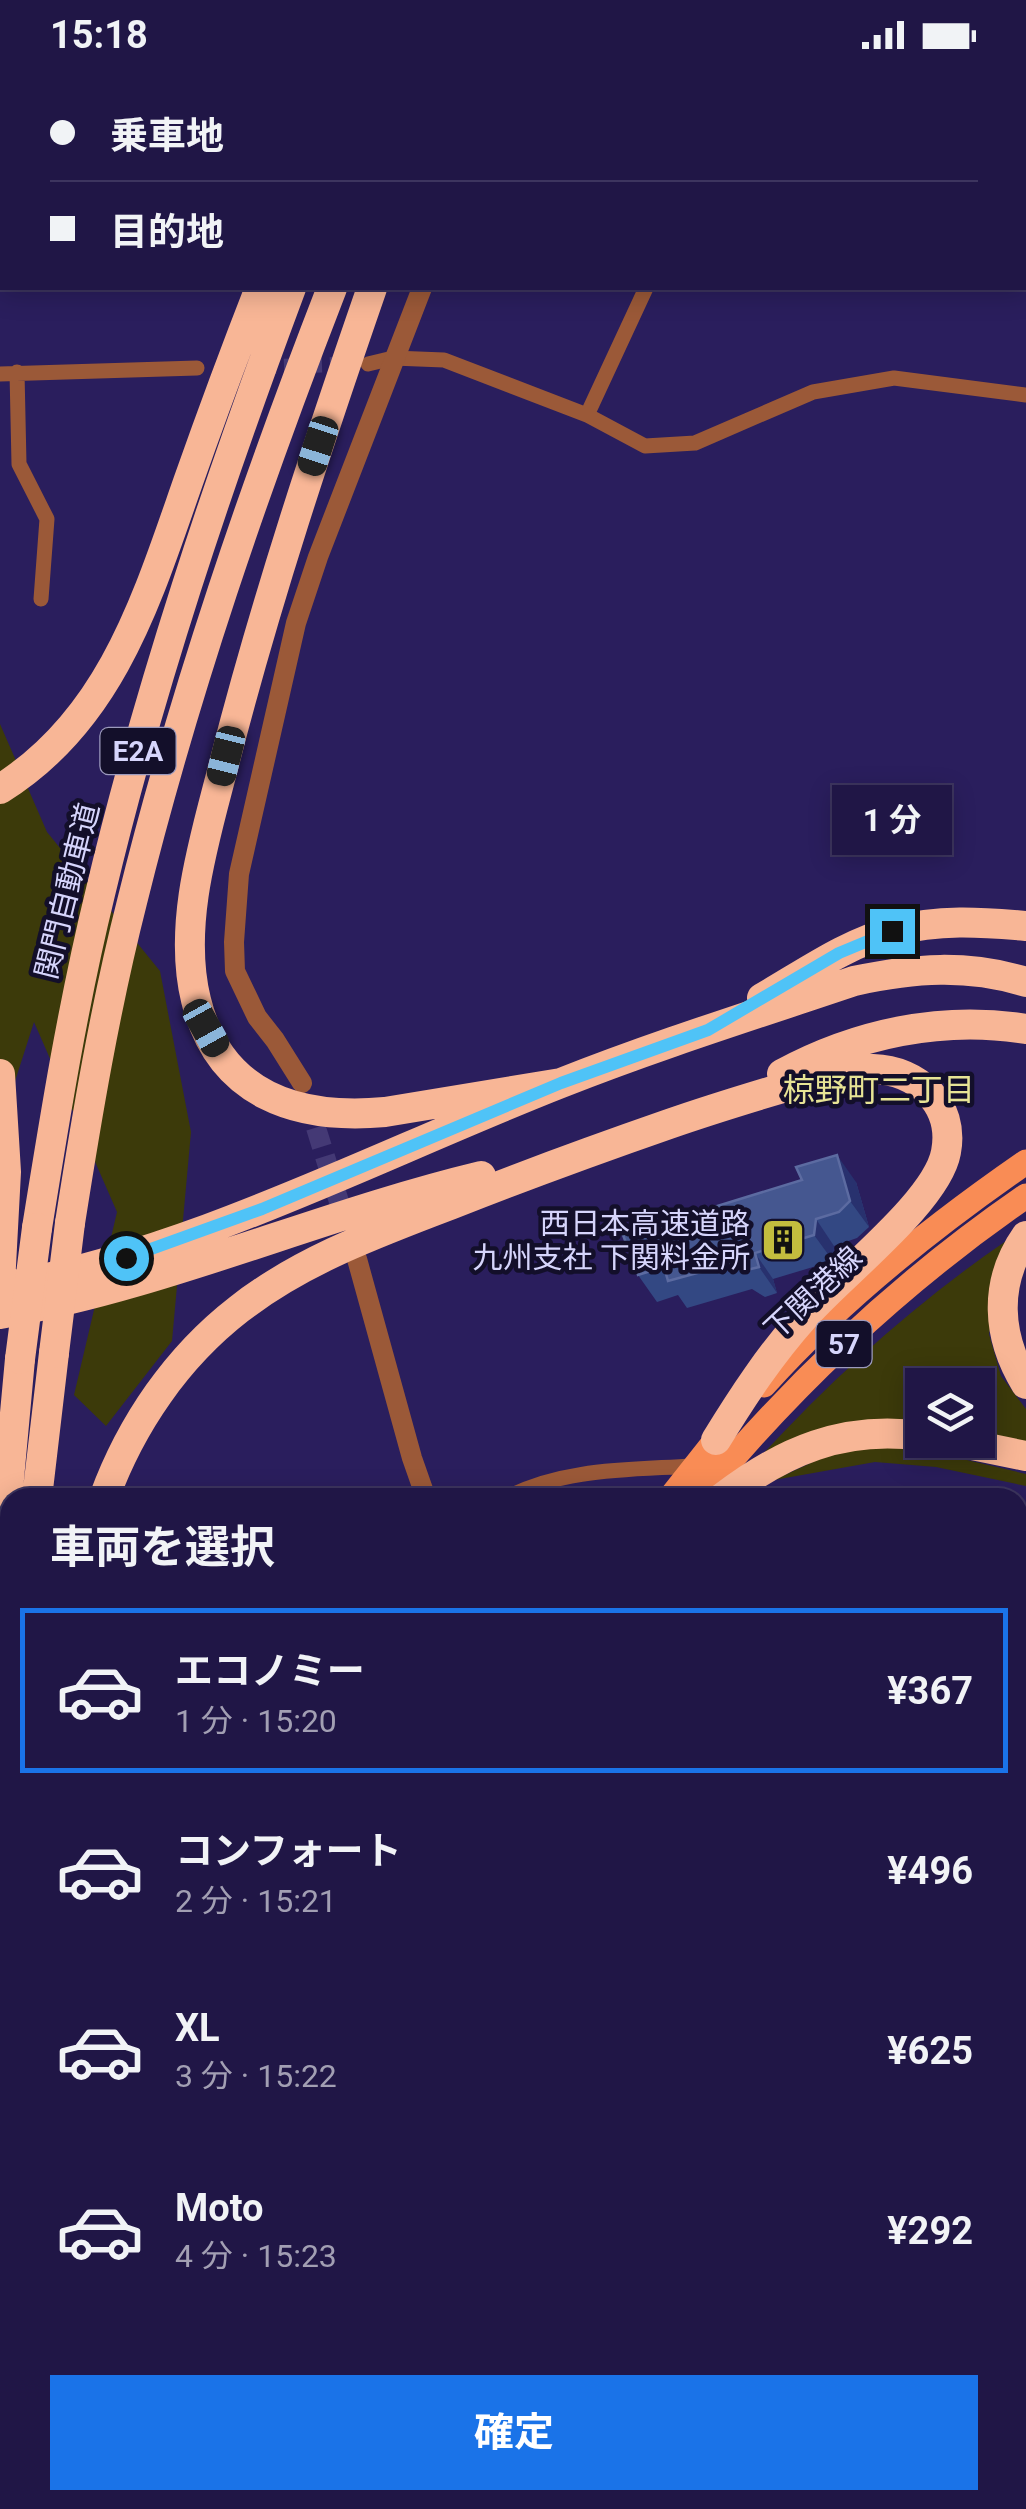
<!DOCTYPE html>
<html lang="ja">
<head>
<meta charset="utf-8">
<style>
	body { margin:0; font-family:Roboto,"Noto Sans JP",sans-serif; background:#2d2351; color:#f1f3f6; height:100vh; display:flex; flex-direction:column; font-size:38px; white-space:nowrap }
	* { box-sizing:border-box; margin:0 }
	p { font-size:32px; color:#a29fb3 }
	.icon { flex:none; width:55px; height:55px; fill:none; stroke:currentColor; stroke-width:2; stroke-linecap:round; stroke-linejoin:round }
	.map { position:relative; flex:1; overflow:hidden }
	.sheet { position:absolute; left:0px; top:1418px; width:1028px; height:1022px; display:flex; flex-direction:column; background:#201646; border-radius:30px 30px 0 0; box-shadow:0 5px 25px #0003,0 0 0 2px #3d355f }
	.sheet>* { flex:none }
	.banner { position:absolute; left:0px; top:0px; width:1028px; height:220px; box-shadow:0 5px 25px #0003,0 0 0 2px #3d355f; display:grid; align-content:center; height:220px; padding:0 50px; background:#201646 }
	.fabs { position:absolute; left:905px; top:1298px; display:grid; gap:20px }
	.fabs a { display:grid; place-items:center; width:90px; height:90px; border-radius:0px; background:#201646; box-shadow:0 5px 25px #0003,0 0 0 2px #3d355f; font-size:50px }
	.end { position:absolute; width:45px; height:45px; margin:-22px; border:12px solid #4fc3f7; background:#111; box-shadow:0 0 0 5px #111 }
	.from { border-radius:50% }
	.bubble { position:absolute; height:70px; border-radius:0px; background:#201646; box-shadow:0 5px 25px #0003,0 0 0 2px #3d355f; font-size:32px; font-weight:700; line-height:70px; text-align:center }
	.car { position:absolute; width:30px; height:60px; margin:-30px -15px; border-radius:12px; box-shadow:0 0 8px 2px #0007; background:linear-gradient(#222 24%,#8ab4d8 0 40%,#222 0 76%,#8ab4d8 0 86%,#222 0) }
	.banner b { display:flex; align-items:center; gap:35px; height:95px; font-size:38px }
	.banner b+b { border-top:2px solid #3d355f }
	.banner i { width:25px; height:25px; background:#f1f3f6 }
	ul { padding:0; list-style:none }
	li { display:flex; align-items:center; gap:30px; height:165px; margin:0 20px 15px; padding:0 30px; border:5px solid transparent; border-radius:0px }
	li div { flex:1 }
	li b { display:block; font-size:38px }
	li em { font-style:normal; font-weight:700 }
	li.active { border-color:#1a73e8 }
	li>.icon { width:90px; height:90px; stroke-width:1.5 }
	h2 { padding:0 50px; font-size:45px; line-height:120px }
	.primary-button { display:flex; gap:20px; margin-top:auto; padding:20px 50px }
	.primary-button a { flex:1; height:115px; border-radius:0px; background:#1a73e8; color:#fff; font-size:40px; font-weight:700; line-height:115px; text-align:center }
	.status { display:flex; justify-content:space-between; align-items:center; height:70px; padding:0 50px; background:#201646; direction:ltr }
	.status svg { height:28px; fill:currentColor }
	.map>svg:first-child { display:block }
	.green { fill:#3c3a0a }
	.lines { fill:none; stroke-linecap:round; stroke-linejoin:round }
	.river { stroke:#110237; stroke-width:35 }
	.minor-tunnel { stroke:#443975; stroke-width:15; stroke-dasharray:15 8; stroke-linecap:butt }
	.tertiary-tunnel { stroke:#443975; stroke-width:20; stroke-dasharray:20 10; stroke-linecap:butt }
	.minor { stroke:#9b5938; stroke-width:15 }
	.tertiary { stroke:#9b5938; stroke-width:20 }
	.primary { stroke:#f98c55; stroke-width:25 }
	.trunk { stroke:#f8a176; stroke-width:28 }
	.motorway { stroke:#f8b696; stroke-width:30 }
	.trunk-bridge { stroke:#f8a176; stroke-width:28 }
	.motorway-bridge { stroke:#f8b696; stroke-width:30 }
	.wall { fill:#334883 }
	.shaded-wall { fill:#28316e }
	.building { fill:#455790; stroke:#5c6ba1; stroke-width:2.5 }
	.route { stroke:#4fc3f7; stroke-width:12 }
	.labels { text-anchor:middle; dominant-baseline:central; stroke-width:9; stroke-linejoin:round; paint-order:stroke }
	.shield { fill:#130f2a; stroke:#9c9abd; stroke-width:2.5 }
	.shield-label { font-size:28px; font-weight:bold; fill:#d6d5fc }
	.street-label { font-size:30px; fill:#d6d5fc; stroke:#130f2a }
	.poi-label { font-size:30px; fill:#d6d5fc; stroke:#130f2a; text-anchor:end }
	.neighbourhood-label { font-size:32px; fill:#e7e495; stroke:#130f2a }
</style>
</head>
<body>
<div class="status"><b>15:18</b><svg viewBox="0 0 49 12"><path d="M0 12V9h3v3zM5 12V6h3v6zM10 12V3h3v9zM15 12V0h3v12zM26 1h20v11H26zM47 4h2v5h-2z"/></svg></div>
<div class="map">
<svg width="1026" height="2439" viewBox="0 0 1026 2439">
	<rect width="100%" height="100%" fill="#2a1e5d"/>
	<path class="green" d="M0 654 47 762 160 901 191 1062 172 1271 106 1356 74 1325 117 1142 34 952 0 1058Z
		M1006 1171 989 1264 1001 1306 1026 1339V1376L978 1366V1315H922V1355L760 1387C835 1306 914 1234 1006 1171Z
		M877 1376 920 1379 1026 1404V1416L936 1397 875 1392 774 1410 828 1385Z"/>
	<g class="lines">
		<path class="river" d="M1018 1473 1026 1454"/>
		<path class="minor-tunnel" d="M261 297 348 294
			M0 2267 10 2268"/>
		<path class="tertiary-tunnel" d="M307 1029 346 1154"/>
		<path class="minor" d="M938 0 947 2
			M743 2 745 0
			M1025 50H1026
			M368 294 393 288 444 290 587 345 645 376 695 373 813 322 894 308 1026 325
			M17 302 19 394 47 449 41 529
			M0 304 197 298
			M587 345 646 218
			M506 1428C563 1398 629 1400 692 1396
			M1018 1823 1026 1820
			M1018 1847 1026 1839
			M1018 1961 1026 1956
			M1018 2088 1026 2071
			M129 2430 130 2439
			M817 2439 820 2430"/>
		<path class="tertiary" d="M502 2 503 0
			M302 1013 275 970 257 947 235 901 234 872 239 804 296 553 318 487 422 218
			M357 1189 412 1388 426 1428
			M0 1792H10
			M1018 2421 1026 2411
			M192 2430 196 2439
			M645 2439 646 2430
			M1002 2439 1009 2430"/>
		<path class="primary" d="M764 1315C840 1230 932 1157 1026 1092
			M670 1428 727 1356
			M699 1428C793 1314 904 1210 1026 1126
			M372 2430H375
			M281 2439 282 2430
			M408 2439 414 2430"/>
		<path class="trunk" d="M1018 1896 1026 1891
			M1018 1938 1026 1933
			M427 2439 433 2430"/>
		<path class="motorway" d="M355 2 356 0
			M381 2 382 0
			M422 2 423 0
			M372 218C318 374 266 530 225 690 206 765 177 852 196 930 219 1025 297 1050 385 1042L561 1013
			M0 719C111 650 147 529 188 412 211 347 235 282 260 218
			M762 928C804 904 847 873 894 861 938 849 981 852 1026 856
			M0 1004 6 1102 0 1214
			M782 1004C856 964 942 945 1026 959
			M70 1153C87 1045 105 938 132 832 184 622 254 419 332 218
			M37 1158C55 1046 73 934 100 824 149 618 217 416 291 218
			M1026 1166C993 1213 997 1267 1026 1314
			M0 1218C198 1181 375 1086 561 1013 657 975 756 944 854 911 914 898 967 894 1026 912
			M0 1244C165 1215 319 1145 481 1106
			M948 1370 1026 1386
			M37 1428 54 1283
			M104 1428C131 1354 177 1287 239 1239 303 1189 380 1162 455 1133 526 1105 597 1079 669 1054 712 1039 755 1026 799 1013 823 1007 847 998 873 999 918 1000 955 1035 946 1082 937 1132 839 1206 804 1247 770 1285 743 1326 716 1370
			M722 1428C783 1381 844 1355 922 1366
			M0 1506 20 1289
			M0 2140 10 2252
			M29 2430 30 2439
			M66 2430 68 2439"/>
		<path class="trunk-bridge" d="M321 2439 326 2430"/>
		<path class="motorway-bridge" d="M54 1283 70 1153
			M20 1289 37 1158"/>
	</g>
	<path class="wall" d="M856 1112 869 1157 857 1168 834 1176 833 1191 773 1209 777 1223 765 1227 752 1219 687 1238 678 1225 657 1232 638 1205Z"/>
	<path class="shaded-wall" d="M837 1085 856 1112 869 1157 850 1131Z
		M816 1149 834 1176 833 1191 814 1165Z
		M755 1183 773 1209 777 1223 759 1197Z"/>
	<path class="building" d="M837 1085 850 1131 839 1142 816 1149 814 1165 755 1183 759 1197 747 1200 734 1193 668 1211 664 1197 638 1205 623 1165 802 1110 796 1097Z"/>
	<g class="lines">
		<path class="route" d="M126 1188 262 1139 561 1013 708 960 839 883 892 861"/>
	</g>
	<defs>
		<g id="building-square" transform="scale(2.25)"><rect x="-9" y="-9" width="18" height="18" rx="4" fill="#c3bd3e" stroke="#130f2a"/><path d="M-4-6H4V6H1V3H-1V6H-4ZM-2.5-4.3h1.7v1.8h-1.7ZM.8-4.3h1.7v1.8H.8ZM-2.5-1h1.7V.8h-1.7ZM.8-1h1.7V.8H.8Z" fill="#111"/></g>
	</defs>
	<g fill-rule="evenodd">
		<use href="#building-square" x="783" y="1170"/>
	</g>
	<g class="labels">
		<g class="shield">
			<rect x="100.5" y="658" width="75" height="46" rx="8"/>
			<rect x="816.5" y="1251" width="55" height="46" rx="8"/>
		</g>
		<g class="shield-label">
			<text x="138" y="681">E2A</text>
			<text x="844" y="1274">57</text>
		</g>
		<g class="street-label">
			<text transform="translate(67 821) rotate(-76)">関門自動車道</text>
			<text transform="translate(813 1223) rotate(-43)">下関港線</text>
		</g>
		<g class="poi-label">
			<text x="750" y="1153">西日本高速道路<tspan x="750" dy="34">九州支社 下関料金所</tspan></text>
		</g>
		<g class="neighbourhood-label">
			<text x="879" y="1020">椋野町二丁目</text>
		</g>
	</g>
</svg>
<div class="fabs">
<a><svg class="icon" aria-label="layers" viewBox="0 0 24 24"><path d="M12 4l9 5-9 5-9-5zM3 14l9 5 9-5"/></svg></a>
</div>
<i class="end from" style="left:126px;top:1188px"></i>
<i class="end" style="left:892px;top:861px"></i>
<div class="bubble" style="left:832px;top:715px;width:120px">1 分</div>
<i class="car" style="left:318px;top:376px;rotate:198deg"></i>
<i class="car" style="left:226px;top:686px;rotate:194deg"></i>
<i class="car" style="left:206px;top:958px;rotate:151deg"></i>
<div class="banner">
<b><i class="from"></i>乗車地</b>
<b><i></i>目的地</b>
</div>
<section class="sheet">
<h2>車両を選択</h2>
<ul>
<li class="active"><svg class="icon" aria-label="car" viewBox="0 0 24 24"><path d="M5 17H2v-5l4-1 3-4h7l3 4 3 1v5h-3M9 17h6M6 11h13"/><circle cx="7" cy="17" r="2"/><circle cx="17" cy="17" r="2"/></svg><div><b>エコノミー</b><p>1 分 · 15:20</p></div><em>¥367</em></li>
<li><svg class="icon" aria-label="car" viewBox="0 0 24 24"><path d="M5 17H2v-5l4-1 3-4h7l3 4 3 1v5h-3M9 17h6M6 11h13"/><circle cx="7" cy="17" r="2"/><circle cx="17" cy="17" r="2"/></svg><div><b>コンフォート</b><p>2 分 · 15:21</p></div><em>¥496</em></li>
<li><svg class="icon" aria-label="car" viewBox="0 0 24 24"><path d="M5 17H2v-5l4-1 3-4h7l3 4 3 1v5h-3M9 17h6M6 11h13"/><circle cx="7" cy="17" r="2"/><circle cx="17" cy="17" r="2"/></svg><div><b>XL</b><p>3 分 · 15:22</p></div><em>¥625</em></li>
<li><svg class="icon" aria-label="car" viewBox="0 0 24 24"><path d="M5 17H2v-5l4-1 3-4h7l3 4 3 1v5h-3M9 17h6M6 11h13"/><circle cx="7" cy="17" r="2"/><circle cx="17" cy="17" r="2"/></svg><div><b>Moto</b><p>4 分 · 15:23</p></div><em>¥292</em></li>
</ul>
<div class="primary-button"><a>確定</a></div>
</section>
</div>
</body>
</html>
